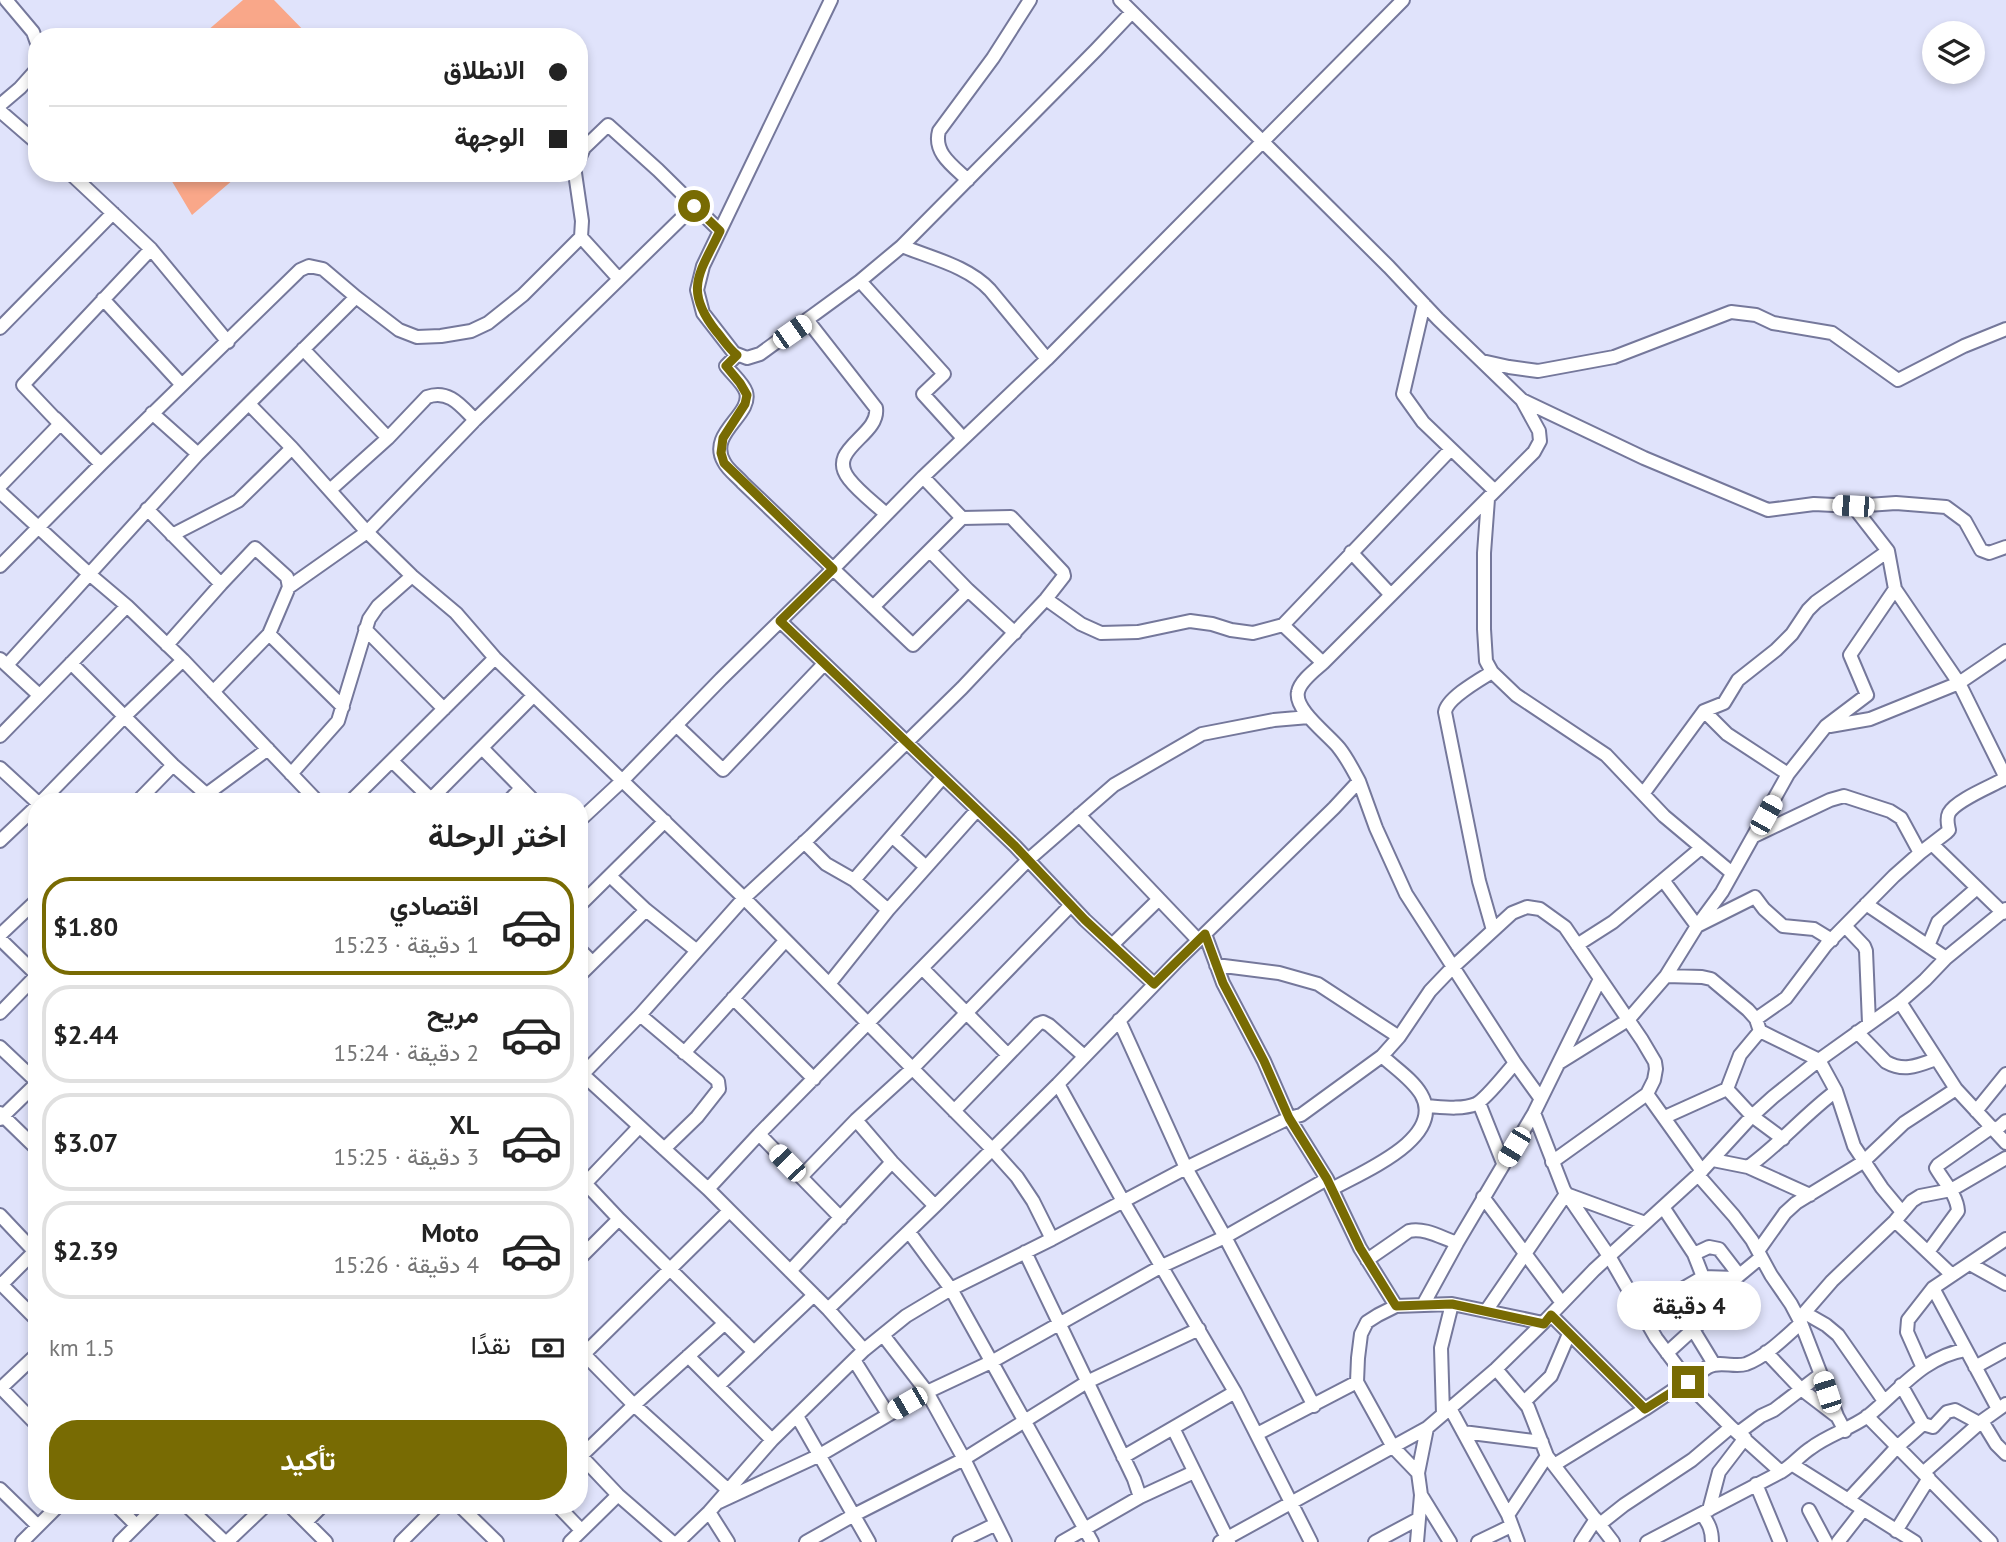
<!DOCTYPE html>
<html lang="ar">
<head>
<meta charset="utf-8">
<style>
	body { margin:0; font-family:"PT Sans",Vazirmatn,sans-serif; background:#f2f2f2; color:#222; direction:rtl; height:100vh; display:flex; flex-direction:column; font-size:26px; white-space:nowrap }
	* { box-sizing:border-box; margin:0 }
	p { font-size:23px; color:#767676 }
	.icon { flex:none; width:38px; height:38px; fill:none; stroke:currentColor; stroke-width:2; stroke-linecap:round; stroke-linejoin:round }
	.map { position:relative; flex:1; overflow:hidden; direction:ltr }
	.details { position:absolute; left:28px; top:793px; width:560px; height:721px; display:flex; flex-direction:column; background:#fff; border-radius:28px; box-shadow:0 4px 10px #0003; direction:rtl }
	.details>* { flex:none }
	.hud { position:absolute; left:28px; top:28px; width:560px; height:154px; border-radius:28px; box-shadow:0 4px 10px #0003; direction:rtl; display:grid; align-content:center; height:154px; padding:0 21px; background:#fff }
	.controls { position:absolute; left:1922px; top:21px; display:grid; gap:14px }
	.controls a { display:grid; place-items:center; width:63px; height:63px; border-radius:50%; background:#fff; box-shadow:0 4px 10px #0003; font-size:35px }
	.end { position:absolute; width:32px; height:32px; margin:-16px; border:9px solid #786b03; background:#fff; box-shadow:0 0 0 4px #fff }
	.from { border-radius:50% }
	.bubble { position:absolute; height:49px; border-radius:24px; background:#fff; box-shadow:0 4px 10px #0003; font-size:23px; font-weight:700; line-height:49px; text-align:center; direction:rtl }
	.car { position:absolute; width:21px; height:42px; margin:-21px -10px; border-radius:9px; box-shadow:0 0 5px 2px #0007; background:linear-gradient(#fff 24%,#345 0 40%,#fff 0 76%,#345 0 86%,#fff 0) }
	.hud b { display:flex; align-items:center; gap:24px; height:66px; font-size:26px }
	.hud b+b { border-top:2px solid #e0e0e0 }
	.hud i { width:18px; height:18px; background:#222 }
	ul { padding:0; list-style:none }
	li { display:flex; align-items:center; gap:21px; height:98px; margin:0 14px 10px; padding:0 7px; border:4px solid #e0e0e0; border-radius:28px }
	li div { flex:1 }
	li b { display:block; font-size:26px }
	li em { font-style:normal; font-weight:700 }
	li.current { border-color:#786b03 }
	li>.icon { width:63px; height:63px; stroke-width:1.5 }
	h2 { padding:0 21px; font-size:32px; line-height:84px }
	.pay { display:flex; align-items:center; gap:18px; height:77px; padding:0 21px; font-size:26px }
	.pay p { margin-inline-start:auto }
	.primary-button { display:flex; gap:14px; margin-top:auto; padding:14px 21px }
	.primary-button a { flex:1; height:80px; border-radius:28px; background:#786b03; color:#fff; font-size:28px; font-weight:700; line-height:80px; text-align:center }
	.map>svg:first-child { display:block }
	.green { fill:#f9a789 }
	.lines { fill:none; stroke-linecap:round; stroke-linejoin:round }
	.minor-casing { stroke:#75789b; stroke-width:16 }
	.minor { stroke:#fff; stroke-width:12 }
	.route { stroke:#786b03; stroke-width:9 }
</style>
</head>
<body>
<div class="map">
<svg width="2006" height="1542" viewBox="0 0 2006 1542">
	<rect width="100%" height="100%" fill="#e0e3fb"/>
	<path class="green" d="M243 0H274L310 37H200Z
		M167 173H241L192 215Z"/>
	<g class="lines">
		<g class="minor-casing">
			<path id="minor" d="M6 0 33 32 37 43
				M831 0 703 266 697 290 703 313 734 353 747 358 760 354 860 281 902 246 1096 50 1132 12
				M1120 0 1389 267 1438 319 1522 400 1539 431 1540 441 1534 452 1323 663C1315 670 1300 681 1298 692 1294 710 1329 735 1339 748 1347 758 1353 770 1359 781L1334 808 1178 960 1058 1084 1123 1201 1235 1392 1311 1542
				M0 105 20 88 37 69
				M0 111 37 143
				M579 159 584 148 608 125 658 170 720 231
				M70 173 151 249 228 342
				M968 180C953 166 933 153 939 131L993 58 1030 0
				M581 237 619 279
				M902 246C931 258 968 266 990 290L1047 359
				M860 281 944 374 923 394 963 438
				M103 299 182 385
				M1424 304 1403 394 1423 422 1495 491
				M808 321 876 408C880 436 825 449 849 479 859 492 874 503 886 514
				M0 328 113 213
				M303 349 388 438
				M737 355 726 366C732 374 743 383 746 392 753 415 707 433 724 462 728 470 737 476 743 483L913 645 968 590
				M1482 361 1509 367 1538 371 1614 357 1731 312 1756 315 1773 323 1832 333 1898 380 1964 346 2006 329
				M1522 400 1644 458 1768 510 1814 504 1853 506 1888 551 1895 589 1959 683 2006 778
				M249 404 292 448 367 532 412 576 456 613 495 658 744 898 991 1148 1017 1177 1033 1201 1052 1239
				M152 413 198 454
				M55 418 101 464
				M923 477 962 518
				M0 486 60 424 23 385 151 249
				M330 490 388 438 427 397C449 389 461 406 475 420
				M0 492 88 573 127 606 183 660 318 802
				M1488 499 1484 553V629L1486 661 1492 672 1516 695 1606 755 1664 816 1732 873
				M1853 506 1896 503 1946 507 1965 521 1981 550 1989 553 2006 547
				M147 509 221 584 255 548 287 577 289 587
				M172 535 238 501 292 448
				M930 551 968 590 1015 633
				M1351 552 1391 595
				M0 566 101 464 300 270 309 266 323 269 356 297 399 330 417 337 441 336 471 331 488 323 523 295 581 237 582 221 575 173
				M1046 599 1081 624 1101 633 1138 632 1190 621 1212 624 1231 630 1253 633 1283 625 1451 449
				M780 621 1015 846 1085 920 1154 984
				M1283 625 1323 663
				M365 629 444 709
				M269 634 343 707
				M167 645 221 584
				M0 659 39 695
				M71 663 173 765 206 794
				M7 665 198 454 356 297
				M1492 672C1479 680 1447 698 1445 712L1479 881 1493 930
				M213 692 269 634 289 587 367 532 475 420 694 206
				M1704 711 1727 734 1788 774
				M676 725 723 770 824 664
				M1830 726 1870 719 1959 683 2006 651
				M0 736 127 606
				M482 748 535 802
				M392 761 427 795 431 797 435 795 533 696
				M0 768 37 802
				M291 774 338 721 369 619 378 606 412 576
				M1359 781 1376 828 1406 894 1515 1063 1541 1099
				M1643 794 1704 711 1724 703 1738 680 1776 650 1792 634 1808 610 1816 602 1888 551
				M41 802 124 717 183 660
				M137 802 173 765
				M196 802 268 749
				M350 802 495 658
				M508 802 521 788
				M1079 815 1198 940
				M579 821 623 780 721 679 833 569 923 477 1047 359 1403 0
				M892 836 926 867
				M1754 836 1830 800 1844 796 1890 811 1901 818 1920 853
				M0 841 37 806
				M804 842 826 864 854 880 888 910
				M1932 844 2003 913
				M610 876 646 910 697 951
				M854 880 942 778
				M1663 880 1697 926 1755 897 1764 909 1783 926 1814 929 1832 940
				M1866 904 1946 958
				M579 906 665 821
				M1845 926 1864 946 1866 951 1869 1023
				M1205 934 1223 983 1264 1061 1289 1118 1327 1179 1360 1248 1396 1306
				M0 935 37 900
				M0 939 37 975
				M1112 945 1159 899
				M1577 945 1613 922 1701 848
				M1928 946 1938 922 1977 888
				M579 949 592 962
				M1216 965 1279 973 1318 984 1399 1037
				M922 968 1007 1054
				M579 976 646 910
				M1666 976 1697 926 1722 892 1788 774 1826 726 1867 695 1850 655 1895 589
				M829 984 888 910 977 810
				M733 998 814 1079
				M1900 1002 1956 1089 2006 1143
				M0 1013 37 975
				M640 1015 718 1081 719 1089 697 1117 664 1149
				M1756 1019 1786 998 1826 945 1894 876 1920 853 1946 833 1949 830C1948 825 1946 819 1949 813 1956 800 1992 786 2006 778
				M1119 1020 1186 1168 1225 1237 1314 1406
				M1857 1032 1886 1062C1904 1072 1917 1066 1936 1059
				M0 1047 37 1082
				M684 1053 785 941
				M1559 1063 1628 1020 1666 976 1702 977 1711 979 1748 1010 1756 1019 1760 1031 1819 1060 1836 1091 1854 1146 1882 1188 1902 1212
				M579 1071 708 1189 828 1309 864 1350
				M579 1078 640 1015 744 898 811 836 962 688 1046 599 1064 576 1063 572 1011 517 962 518 873 607
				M1727 1089 1752 1116 1783 1139
				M1647 1094 1702 1171
				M1479 1103 1503 1163
				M1426 1106C1442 1107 1461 1110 1476 1104 1486 1099 1506 1073 1515 1063
				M954 1111 1038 1024 1043 1022 1049 1025 1084 1056
				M1976 1111 2006 1074
				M0 1113 37 1149
				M1534 1113 1564 1190 1609 1256 1656 1338 1698 1394 1731 1427 1781 1472
				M1665 1117 1727 1089 1740 1055 1760 1031
				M0 1119 37 1083
				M856 1120 892 1162 935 1206
				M1995 1131 2006 1121
				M759 1134 841 1218
				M1713 1160 1748 1167 1810 1195
				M1748 1167C1780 1144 1805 1114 1836 1091
				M1698 1175 1734 1216 1752 1240 1771 1275 1791 1304 1801 1323 1837 1416 1845 1431
				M801 1177 856 1120 912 1069 1071 905
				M586 1184 619 1219 754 1352
				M708 1189 759 1134 1028 860 1114 785 1202 734 1274 720 1309 717
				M1332 1189C1362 1172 1447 1138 1421 1094 1412 1079 1395 1068 1382 1056
				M579 1190 639 1127
				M1483 1197 1562 1303
				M1663 1207 1694 1254 1703 1277
				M0 1215 34 1251
				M1895 1221 1952 1275
				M909 1232 951 1289 1092 1542
				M1758 1251 1785 1213 1796 1203 1863 1162 1904 1123 1956 1089
				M1025 1252 1134 1479 1140 1497
				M1928 1252 1958 1211C1957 1195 1944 1182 1936 1168L1938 1165 1992 1127
				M1694 1254 1709 1247 1719 1249 1739 1275
				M579 1259 619 1219
				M1367 1260 1409 1231C1424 1227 1442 1238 1457 1243
				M1970 1264 2006 1284
				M790 1271 892 1162
				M0 1283 37 1320
				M1 1285 37 1249
				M1933 1288 1998 1409
				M1672 1295 1714 1364
				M1423 1305 1457 1243 1534 1113 1600 979
				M828 1309 935 1206 1058 1084
				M1639 1309 1672 1295 1703 1277 1736 1278
				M1486 1311 1566 1194 1645 1223
				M1805 1313 1826 1325 1838 1335 1884 1401
				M1551 1315 1645 1409
				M1799 1319 1832 1281 1895 1221 1912 1201 1920 1196 1951 1190 2006 1158
				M883 1335 927 1392 964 1459 1005 1542
				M580 1350 634 1405 727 1489
				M1766 1352 1801 1389 1835 1415
				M1667 1353 1712 1312 1736 1278 1760 1258
				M688 1356 772 1440
				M579 1359 729 1211
				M854 1360 888 1414
				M1975 1367 2006 1350
				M1923 1368 1907 1332 1908 1320 1933 1288 2006 1239
				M1496 1369 1528 1407 1547 1456 1613 1542
				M1901 1385 1923 1424 1933 1427 1947 1412 1955 1410 1979 1423
				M718 1386 814 1295
				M0 1387 37 1425
				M0 1389 37 1354
				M1524 1402 1551 1376 1569 1334
				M1450 1408 1508 1515 1518 1542
				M1443 1414 1441 1348 1452 1304
				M797 1416 869 1542
				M1867 1416 1991 1542
				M1982 1421 1996 1444 2006 1454
				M1173 1428 1229 1542
				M1463 1432 1542 1442
				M1738 1433 1761 1416 1774 1410 1821 1374
				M1257 1434 1357 1382
				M581 1456 618 1495 672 1542
				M1123 1457 1235 1392
				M579 1458 634 1405 725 1323
				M1554 1465 1645 1409 1708 1367C1720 1360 1734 1368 1746 1364 1767 1356 1785 1337 1801 1323
				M1793 1465 1915 1542
				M1418 1473 1393 1447 1357 1382 1358 1358 1361 1334 1367 1322 1378 1315 1396 1306 1452 1304 1543 1323
				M1923 1473 1982 1421 2006 1404
				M1756 1484 1780 1542
				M0 1489 38 1526
				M1421 1495 1450 1542
				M1848 1500 1897 1447 1923 1424
				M719 1502 820 1455 927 1392 993 1361 1162 1266 1225 1237 1327 1179
				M116 1505 136 1525
				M186 1505 225 1542
				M289 1505 326 1542
				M459 1505 497 1542
				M557 1505 581 1530
				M1709 1510 1719 1472 1745 1438
				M1809 1510 1826 1542
				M709 1512 728 1542
				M1702 1514C1709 1524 1712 1530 1712 1542
				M1508 1515 1547 1456
				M306 1522 323 1505
				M1600 1524 1624 1505 1692 1460 1731 1427
				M1896 1531 1929 1478
				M22 1542 59 1505
				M120 1542 157 1505
				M227 1542 266 1505
				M401 1542 438 1505
				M570 1542 618 1495
				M678 1542 709 1512 772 1440 864 1350 906 1316 951 1289 1052 1239 1186 1168 1289 1118 1301 1115 1382 1056 1399 1037 1430 991 1452 968 1512 913 1527 907 1540 909 1565 927 1642 1040 1655 1062 1656 1069 1654 1080 1647 1094 1552 1162
				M806 1542 854 1515 964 1459 1087 1382 1199 1329
				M959 1542 996 1524
				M1062 1542 1140 1497 1194 1472
				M1220 1542 1427 1428 1496 1369 1543 1323 1594 1270 1698 1175 1752 1116 1773 1097 1819 1060 1900 1002 1925 980 1946 958 2006 909
				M1375 1542 1418 1519
				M1417 1542 1421 1495 1418 1473 1427 1428
				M1478 1542 1511 1526
				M1581 1542 1596 1519
				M1647 1542 1781 1472C1793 1465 1800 1455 1811 1448 1828 1435 1850 1429 1868 1416 1899 1391 1923 1357 1965 1350
				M1838 1542 1863 1510"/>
		</g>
		<use href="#minor" class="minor"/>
	</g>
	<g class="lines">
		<path class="route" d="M694 206 720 231C700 273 683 289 716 331 723 339 729 349 737 355L726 366 740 383 747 395 745 404 723 438 721 453 724 463 833 569 780 621 1015 846 1085 920 1154 984 1205 934 1223 983 1264 1061 1289 1118 1327 1179 1360 1248 1396 1306 1452 1304 1544 1324 1551 1315 1645 1409 1688 1382"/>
	</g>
</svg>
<div class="controls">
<a><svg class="icon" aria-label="layers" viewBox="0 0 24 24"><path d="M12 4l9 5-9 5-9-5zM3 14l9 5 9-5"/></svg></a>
</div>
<i class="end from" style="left:694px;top:206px"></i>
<i class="end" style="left:1688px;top:1382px"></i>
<div class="bubble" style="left:1617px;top:1281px;width:144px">4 دقيقة</div>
<i class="car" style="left:792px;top:332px;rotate:55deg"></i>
<i class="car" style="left:1853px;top:506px;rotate:273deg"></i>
<i class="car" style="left:1766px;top:815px;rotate:29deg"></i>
<i class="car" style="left:1514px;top:1147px;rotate:211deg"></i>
<i class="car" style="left:787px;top:1163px;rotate:316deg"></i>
<i class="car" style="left:1827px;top:1392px;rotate:342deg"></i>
<i class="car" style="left:907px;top:1403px;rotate:240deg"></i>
<div class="hud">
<b><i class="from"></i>الانطلاق</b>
<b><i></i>الوجهة</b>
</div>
<section class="details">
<h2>اختر الرحلة</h2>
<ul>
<li class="current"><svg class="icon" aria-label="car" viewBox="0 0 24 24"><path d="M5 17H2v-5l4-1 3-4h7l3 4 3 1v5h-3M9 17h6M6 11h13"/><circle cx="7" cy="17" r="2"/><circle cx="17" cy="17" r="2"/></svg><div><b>اقتصادي</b><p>1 دقيقة · 15:23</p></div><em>$1.80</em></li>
<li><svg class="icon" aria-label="car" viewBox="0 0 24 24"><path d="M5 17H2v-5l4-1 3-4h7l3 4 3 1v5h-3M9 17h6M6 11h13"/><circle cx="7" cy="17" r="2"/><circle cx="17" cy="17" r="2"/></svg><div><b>مريح</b><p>2 دقيقة · 15:24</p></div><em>$2.44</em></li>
<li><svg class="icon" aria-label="car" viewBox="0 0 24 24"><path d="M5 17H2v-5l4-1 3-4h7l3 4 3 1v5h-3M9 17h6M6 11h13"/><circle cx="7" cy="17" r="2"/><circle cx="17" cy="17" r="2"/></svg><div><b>XL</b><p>3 دقيقة · 15:25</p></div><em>$3.07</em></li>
<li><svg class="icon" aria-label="car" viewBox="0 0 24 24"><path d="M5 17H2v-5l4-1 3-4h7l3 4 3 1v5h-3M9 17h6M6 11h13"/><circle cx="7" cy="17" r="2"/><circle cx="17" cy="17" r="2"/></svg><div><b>Moto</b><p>4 دقيقة · 15:26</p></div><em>$2.39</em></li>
</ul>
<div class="pay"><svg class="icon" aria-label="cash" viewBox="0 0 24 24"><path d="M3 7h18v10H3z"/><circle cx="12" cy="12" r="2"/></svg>نقدًا<p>1.5 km</p></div>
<div class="primary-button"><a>تأكيد</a></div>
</section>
</div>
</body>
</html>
